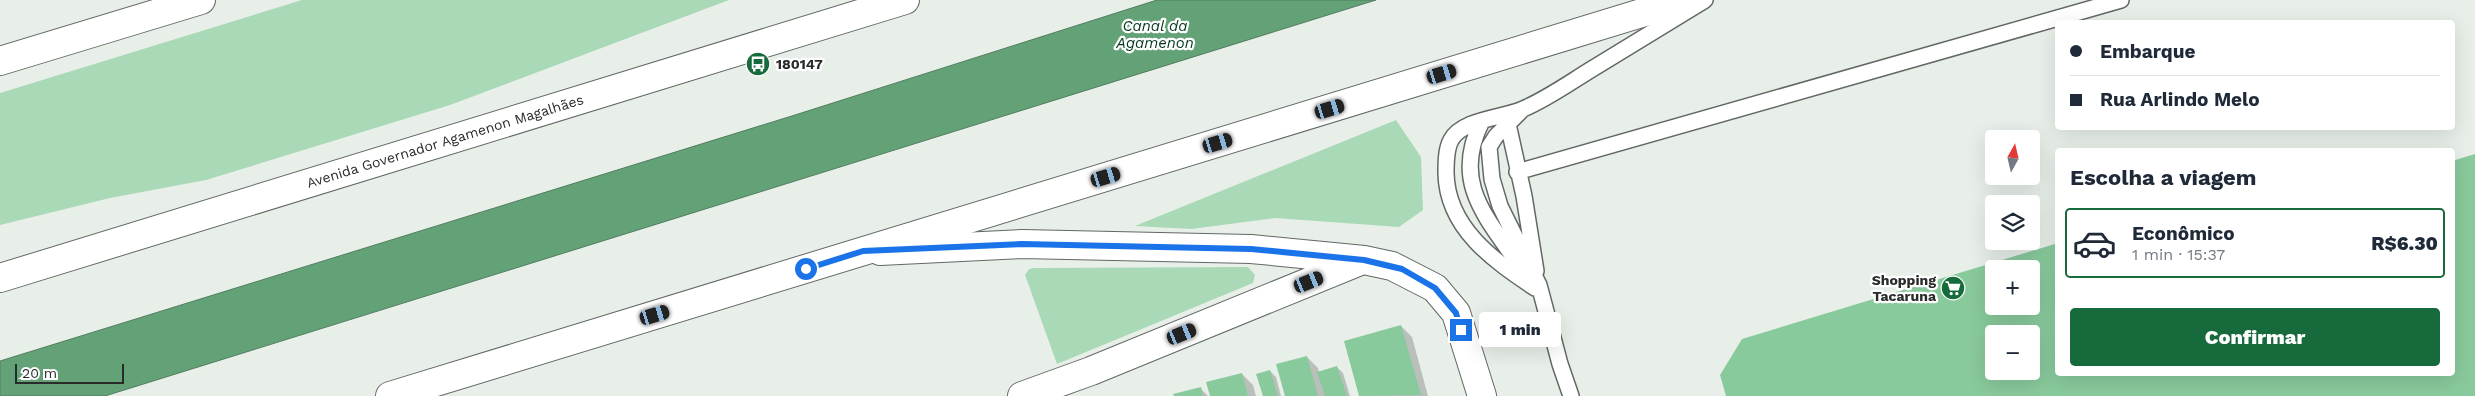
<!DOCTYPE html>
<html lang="pt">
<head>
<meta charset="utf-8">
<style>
	body { margin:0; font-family:"Work Sans",sans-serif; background:#f6f6f7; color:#1f2937; height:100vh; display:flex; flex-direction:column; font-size:19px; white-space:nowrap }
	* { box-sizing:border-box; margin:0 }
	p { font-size:16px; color:#747a83 }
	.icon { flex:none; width:28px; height:28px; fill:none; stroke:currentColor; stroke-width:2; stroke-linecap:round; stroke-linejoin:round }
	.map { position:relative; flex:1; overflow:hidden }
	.panel { position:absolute; left:2055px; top:148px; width:400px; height:228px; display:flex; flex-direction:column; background:#fff; border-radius:5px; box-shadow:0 5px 20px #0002 }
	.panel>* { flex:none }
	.guide { position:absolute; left:2055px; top:20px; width:400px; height:110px; border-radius:5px; box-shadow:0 5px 20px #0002; display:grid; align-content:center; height:110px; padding:0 15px; background:#fff }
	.needle { width:32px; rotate:8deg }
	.fabs { position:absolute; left:1985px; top:130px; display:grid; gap:10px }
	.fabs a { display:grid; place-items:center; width:55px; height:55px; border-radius:5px; background:#fff; box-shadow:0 5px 20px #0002; font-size:25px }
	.scale { position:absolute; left:15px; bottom:12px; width:109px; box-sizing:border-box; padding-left:5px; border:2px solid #282b29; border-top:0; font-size:14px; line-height:18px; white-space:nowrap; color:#282b29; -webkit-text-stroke:4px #fff; paint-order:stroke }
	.end { position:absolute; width:22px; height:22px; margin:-11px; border:6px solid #1a73e8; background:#fff; box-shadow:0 0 0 2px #fff }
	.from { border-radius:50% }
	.bubble { position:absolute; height:35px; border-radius:5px; background:#fff; box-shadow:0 5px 20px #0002; font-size:16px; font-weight:800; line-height:35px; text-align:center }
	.car { position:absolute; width:15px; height:30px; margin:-15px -8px; border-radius:6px; box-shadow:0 0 4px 1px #0007; background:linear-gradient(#222 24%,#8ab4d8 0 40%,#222 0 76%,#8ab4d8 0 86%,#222 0) }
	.guide b { display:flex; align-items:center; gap:18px; height:48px; font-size:19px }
	.guide b+b { border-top:1px solid #e0e1e3 }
	.guide i { width:12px; height:12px; background:#1f2937 }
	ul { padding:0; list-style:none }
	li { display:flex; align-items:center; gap:15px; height:70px; margin:0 10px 8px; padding:0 5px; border:2px solid transparent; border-radius:5px }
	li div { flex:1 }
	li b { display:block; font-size:19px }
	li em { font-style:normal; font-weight:800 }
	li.active { border-color:#176a3b }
	li>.icon { width:45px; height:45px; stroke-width:1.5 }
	h2 { padding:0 15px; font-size:22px; line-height:60px }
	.action { display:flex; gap:10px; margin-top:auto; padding:10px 15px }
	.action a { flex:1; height:58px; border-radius:5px; background:#176a3b; color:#fff; font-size:20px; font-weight:800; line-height:58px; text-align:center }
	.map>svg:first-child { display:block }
	.green { fill:#aad9b7 }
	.water { fill:#63a277; stroke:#517e60 }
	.shadow { fill:#0003 }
	.building { fill:#89ca9c; fill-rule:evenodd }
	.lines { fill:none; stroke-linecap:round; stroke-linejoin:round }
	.lane-casing { stroke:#626864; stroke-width:18 }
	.street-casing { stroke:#626864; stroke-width:30 }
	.highway-casing { stroke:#626864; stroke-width:30 }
	.lane { stroke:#fff; stroke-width:15 }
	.street { stroke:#fff; stroke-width:28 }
	.highway { stroke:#fff; stroke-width:28 }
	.route { stroke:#1a73e8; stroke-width:6 }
	.labels { text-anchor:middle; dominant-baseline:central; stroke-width:4.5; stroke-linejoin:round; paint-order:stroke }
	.poi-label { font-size:14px; font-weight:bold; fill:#282b29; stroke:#fff; text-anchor:start }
	.street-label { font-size:14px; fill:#282b29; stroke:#fff }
	.water-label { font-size:15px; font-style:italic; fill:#02371a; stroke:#fff }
</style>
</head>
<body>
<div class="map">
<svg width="2475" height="396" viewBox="0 0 2475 396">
	<rect width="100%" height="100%" fill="#e8efe9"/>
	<path class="green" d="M302 0H729L450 105 206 180 110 198 0 225V93Z
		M1396 120 1421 157 1423 210 1399 227 1275 218 1191 229 1135 226Z
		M1248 267 1255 275 1253 283 1057 364 1025 275 1029 269 1034 268Z"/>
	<path class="water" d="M1157 0H1376L105 396H0V361L795 115Z"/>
	<path class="shadow" d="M1401 326 1412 337 1428 396H1361L1346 342Z
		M1307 357 1318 368 1319 373 1337 367 1343 373 1350 396H1286Z
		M1270 371 1276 377 1281 396H1264Z
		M1242 374 1253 385 1256 396H1211Z
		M1200 388 1208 396H1175Z"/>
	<path class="building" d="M2475 154V396H1726L1720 375 1742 339 2058 243V372H2452V161ZM1994 269H2031V306H1994ZM1994 334H2031V371H1994Z
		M1401 325 1421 395 1359 396 1344 341Z
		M1307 356 1318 396H1285L1276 364Z
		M1337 366 1347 396H1325L1317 372Z
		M1270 370 1278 396H1263L1256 374Z
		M1242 373 1248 396H1210L1206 382Z
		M1201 387 1203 396H1174L1173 394Z"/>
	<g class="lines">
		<g class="lane-casing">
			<path id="lane" d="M1521 111 1496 136 1489 147 1492 179 1500 206 1539 285 1560 364 1571 396
				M1482 121C1451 182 1486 217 1520 266
				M1508 124 1524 196 1536 271
				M1517 172 2121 0
				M1535 288C1493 260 1447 228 1446 173 1446 163 1446 149 1451 140 1462 119 1503 118 1523 109 1547 99 1569 83 1592 69 1630 46 1667 23 1705 0"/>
		</g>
		<g class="street-casing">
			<path id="street" d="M0 61 201 0
				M880 251 1022 244 1251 249 1364 260 1392 266 1435 288 1456 313 1482 396
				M1022 396 1091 371 1360 261"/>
		</g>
		<g class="highway-casing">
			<path id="highway" d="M0 278 905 0
				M390 396 1684 0"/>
		</g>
		<use href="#lane" class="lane"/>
		<use href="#street" class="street"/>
		<use href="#highway" class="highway"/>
	</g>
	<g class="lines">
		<path class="route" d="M806 269 863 251 1022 244 1251 249 1364 260 1402 269 1435 288 1456 313 1461 330"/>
	</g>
	<defs>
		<g id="bus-disc" transform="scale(1.25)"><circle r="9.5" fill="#176a3b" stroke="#fff"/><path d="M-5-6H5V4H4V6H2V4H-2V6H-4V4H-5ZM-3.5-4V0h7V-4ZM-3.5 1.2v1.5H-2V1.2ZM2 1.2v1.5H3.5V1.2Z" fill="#fff"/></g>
		<g id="supermarket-disc" transform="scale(1.25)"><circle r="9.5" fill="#176a3b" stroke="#fff"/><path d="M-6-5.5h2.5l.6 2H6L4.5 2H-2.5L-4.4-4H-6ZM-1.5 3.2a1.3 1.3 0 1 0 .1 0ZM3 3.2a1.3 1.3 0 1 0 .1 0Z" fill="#fff"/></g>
	</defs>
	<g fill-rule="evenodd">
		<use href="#bus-disc" x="758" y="64"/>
		<use href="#supermarket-disc" x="1953" y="288"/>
	</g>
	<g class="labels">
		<g class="poi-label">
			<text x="776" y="64">180147</text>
			<text x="1936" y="280" text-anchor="end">Shopping<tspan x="1936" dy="16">Tacaruna</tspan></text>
		</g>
		<g class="street-label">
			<text transform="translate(445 141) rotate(-17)">Avenida Governador Agamenon Magalhães</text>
		</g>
		<g class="water-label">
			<text x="1155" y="26">Canal da<tspan x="1155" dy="17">Agamenon</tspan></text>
		</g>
	</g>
</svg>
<div class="fabs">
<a><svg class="needle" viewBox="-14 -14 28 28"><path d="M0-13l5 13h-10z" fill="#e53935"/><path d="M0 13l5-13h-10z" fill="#747a83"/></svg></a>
<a><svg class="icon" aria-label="layers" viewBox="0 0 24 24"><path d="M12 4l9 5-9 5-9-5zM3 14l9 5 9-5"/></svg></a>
<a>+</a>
<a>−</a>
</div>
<div class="scale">20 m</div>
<i class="end from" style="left:806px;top:269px"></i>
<i class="end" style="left:1461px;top:330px"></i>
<div class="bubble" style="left:1479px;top:312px;width:82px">1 min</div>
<i class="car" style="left:1442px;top:74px;rotate:73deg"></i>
<i class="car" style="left:1330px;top:109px;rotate:73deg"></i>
<i class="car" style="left:1218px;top:143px;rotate:73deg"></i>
<i class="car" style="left:1106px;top:177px;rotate:73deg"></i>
<i class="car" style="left:1309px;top:282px;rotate:68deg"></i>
<i class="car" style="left:655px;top:315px;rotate:73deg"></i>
<i class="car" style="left:1182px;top:334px;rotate:68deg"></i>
<div class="guide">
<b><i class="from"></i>Embarque</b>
<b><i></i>Rua Arlindo Melo</b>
</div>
<section class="panel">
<h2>Escolha a viagem</h2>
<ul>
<li class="active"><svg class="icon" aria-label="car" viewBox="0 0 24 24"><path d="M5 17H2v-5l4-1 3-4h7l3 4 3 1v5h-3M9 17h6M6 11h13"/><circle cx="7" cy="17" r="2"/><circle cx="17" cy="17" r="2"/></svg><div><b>Econômico</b><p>1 min · 15:37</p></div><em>R$6.30</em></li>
</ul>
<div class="action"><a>Confirmar</a></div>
</section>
</div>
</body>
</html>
